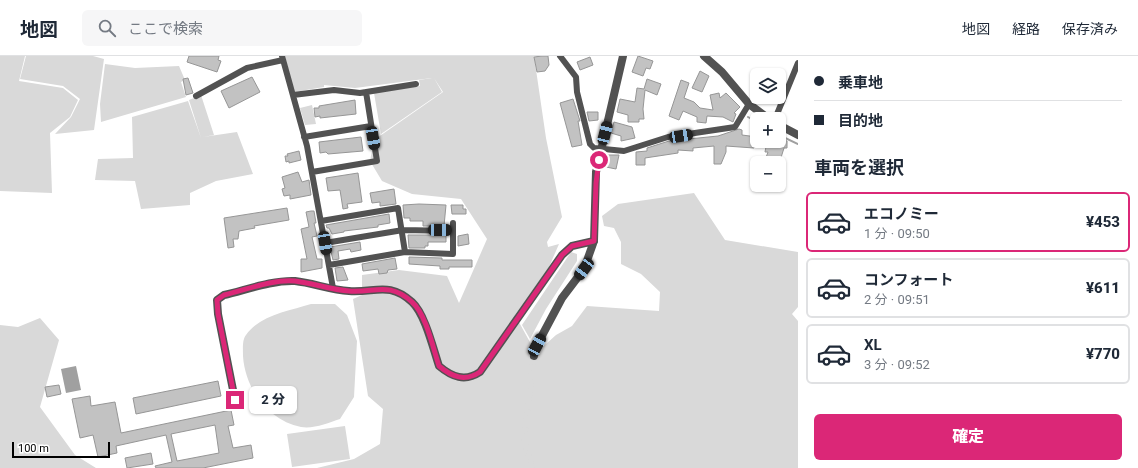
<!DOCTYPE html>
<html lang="ja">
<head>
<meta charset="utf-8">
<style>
	body { margin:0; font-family:Roboto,"Noto Sans JP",sans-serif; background:#f6f6f7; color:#1f2937; height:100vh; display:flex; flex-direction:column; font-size:15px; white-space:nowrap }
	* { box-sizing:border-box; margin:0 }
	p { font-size:13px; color:#747a83 }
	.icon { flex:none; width:22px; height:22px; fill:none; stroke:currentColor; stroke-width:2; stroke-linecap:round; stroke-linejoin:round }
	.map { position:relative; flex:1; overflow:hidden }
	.panel { display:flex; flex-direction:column; background:#fff; width:340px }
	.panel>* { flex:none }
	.banner { display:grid; align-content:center; height:88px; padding:0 16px; background:#fff }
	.fabs { position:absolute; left:750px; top:12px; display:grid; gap:8px }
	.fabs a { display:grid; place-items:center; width:36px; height:36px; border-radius:6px; background:#fff; box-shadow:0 1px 3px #0004; font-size:20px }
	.scale { position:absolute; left:12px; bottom:10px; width:98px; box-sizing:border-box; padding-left:4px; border:2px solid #000; border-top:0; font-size:11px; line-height:14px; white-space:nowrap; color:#000; -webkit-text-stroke:3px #fff; paint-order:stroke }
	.end { position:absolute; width:18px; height:18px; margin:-9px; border:5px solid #db2777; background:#fff; box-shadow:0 0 0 2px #fff }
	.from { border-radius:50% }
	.bubble { position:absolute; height:28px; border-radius:6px; background:#fff; box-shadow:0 1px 3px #0004; font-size:13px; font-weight:800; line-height:28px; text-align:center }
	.car { position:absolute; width:12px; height:24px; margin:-12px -6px; border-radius:5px; box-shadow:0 0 3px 1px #0007; background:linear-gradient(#222 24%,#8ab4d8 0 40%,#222 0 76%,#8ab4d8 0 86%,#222 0) }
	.banner b { display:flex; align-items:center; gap:14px; height:38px; font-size:15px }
	.banner b+b { border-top:1px solid #e0e1e3 }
	.banner i { width:10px; height:10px; background:#1f2937 }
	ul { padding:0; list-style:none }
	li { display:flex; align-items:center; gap:12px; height:60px; margin:0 8px 6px; padding:0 8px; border:2px solid #e0e1e3; border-radius:6px }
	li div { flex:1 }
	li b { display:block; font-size:15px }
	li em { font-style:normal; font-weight:800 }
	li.on { border-color:#db2777 }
	li>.icon { width:36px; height:36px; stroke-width:1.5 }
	h2 { padding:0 16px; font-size:18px; line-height:48px }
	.button { display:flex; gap:8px; margin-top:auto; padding:8px 16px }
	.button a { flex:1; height:46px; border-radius:6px; background:#db2777; color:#fff; font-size:16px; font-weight:800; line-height:46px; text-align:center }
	header { display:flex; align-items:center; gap:24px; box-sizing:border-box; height:56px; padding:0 20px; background:#fff; border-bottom:1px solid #e0e1e3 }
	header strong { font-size:19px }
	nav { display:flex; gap:22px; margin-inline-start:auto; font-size:14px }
	.search { width:280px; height:36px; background:#f6f6f7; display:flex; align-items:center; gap:10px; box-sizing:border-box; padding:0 14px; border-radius:6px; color:#747a83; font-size:15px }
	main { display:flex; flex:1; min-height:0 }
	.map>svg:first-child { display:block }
	.green { fill:#d9d9d9 }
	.water { fill:#a0a0a0 }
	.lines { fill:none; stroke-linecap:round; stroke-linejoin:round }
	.stream { stroke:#a0a0a0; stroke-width:2 }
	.building { fill:#c2c2c2; stroke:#969696; fill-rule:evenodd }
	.minor-tunnel { stroke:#d9d9d9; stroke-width:6; stroke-dasharray:6 3; stroke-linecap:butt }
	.minor { stroke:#525252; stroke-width:6 }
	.tertiary { stroke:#525252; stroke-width:8 }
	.route { stroke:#db2777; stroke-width:5 }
</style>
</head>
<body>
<header>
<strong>地図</strong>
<div class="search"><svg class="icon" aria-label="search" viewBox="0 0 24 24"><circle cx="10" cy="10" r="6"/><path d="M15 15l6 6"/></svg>ここで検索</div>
<nav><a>地図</a><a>経路</a><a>保存済み</a></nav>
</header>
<main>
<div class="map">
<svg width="798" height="412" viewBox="0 0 798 412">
	<rect width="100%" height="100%" fill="#fff"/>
	<path class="green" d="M0 0H25L19 25 63 32 78 44 70 61 50 77 52 137 0 135Z
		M26 0H93L104 3 94 74 55 78 71 61 80 43 63 30 20 23Z
		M285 0H534L546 82 562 161 547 186 548 191 559 188 549 211 515 259 536 297 556 279 572 270 587 250 659 255 660 236 641 218 621 208V186L614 172 604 170 602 160 618 148 694 137 725 184 798 196V251L792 258 798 265V412H317L354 403 380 388 383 353 368 340 353 243 362 239V219L399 214 447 220 459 247 487 183 461 143 412 138 382 125 370 105 374 84 443 36 434 22 442 36 381 78 374 37 420 30 419 24 432 22 355 32 324 29V31L294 36Z
		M105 8 135 12 179 10 185 24 181 26 186 41 101 66 100 48Z
		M201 39 214 79 203 81 237 76 253 118 216 125 190 137V149L141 153 135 125 95 124 98 103 133 102 132 61 188 45 201 82 189 44Z
		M312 49 316 68 305 69 300 52Z
		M571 196 577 198V205L546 253 530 283 522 269Z
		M311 248H335L347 259 357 285 354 341 340 363C328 367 314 373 301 371 267 364 245 332 243 300 243 293 242 284 246 279 260 259 289 255 311 248Z
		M40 262 59 284 40 351 75 399 96 412H0V269L18 271Z
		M345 370 350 403 292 411 287 378Z"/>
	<path class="water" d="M76 310 81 334 66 337 61 313Z"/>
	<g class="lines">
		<path class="stream" d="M748 61 757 66
			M779 79 798 88"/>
	</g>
	<path class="building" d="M189 0H219L218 4 221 5 217 16 187 6Z
		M542 0H548L549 9 545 15 537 16 534 1Z
		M638 0 653 5 650 13 646 12 643 20 632 16Z
		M590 1 593 9 580 14 577 6Z
		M700 15 709 20 702 36 692 32Z
		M252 21 260 36 229 52 221 35Z
		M188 22 193 37 186 39 183 23Z
		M647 23 661 28 657 39 645 34 643 53 644 63H639V66H628V59L617 56 620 43 635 46 637 32 644 33Z
		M681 24 689 27 684 42 694 46 700 52 713 54 710 39 719 37 720 42 726 37 740 51 734 57 736 58 733 66 723 61 707 60 706 67 697 66V61L683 55 679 64 669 60Z
		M573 43 580 65H578L582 89 572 91 560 47Z
		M355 44 356 58 320 62V60L315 61 314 52H319V50Z
		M587 56H598V64L589 65Z
		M614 66 632 71 635 82 621 85V80L611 77Z
		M739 73 742 74V79L757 81V88L754 87V92L726 90V96L721 108H714V90L693 92V95L678 94V97L645 102V109H636V96L647 95V92L669 85 718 80Z
		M361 81 363 95 328 98 326 96 320 97 319 86Z
		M779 82 787 85V92H784L779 108 764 107 768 96H765L767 85H779Z
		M299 95 301 104 289 107V105L286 106 285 100H288L287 98Z
		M608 99H619L616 113 606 111Z
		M298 116 302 126 309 124 311 139 290 143V139L284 140 282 133 285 132 282 121Z
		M358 117 362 146 347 148 348 152 343 153 340 134 328 135 326 122Z
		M394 133 396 148 380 150V146L372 147 370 137Z
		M419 148 446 149 444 170H423V165H410V162H404L403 149Z
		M451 149H463V153H466V158H452Z
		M287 152 289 164 254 170 255 172 239 175 238 183H233L234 191 228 192 224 162Z
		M311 155H314L316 167H314L317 180 312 181 317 203H322V212L301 216V203H307L301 173 309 171 306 156Z
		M389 158 390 167 378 169V171L344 175V176L332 178 329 172H327L326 169Z
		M468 178 469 188 458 190V180Z
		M408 179H446V186H428V190H425V192H409Z
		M360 186 361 194 351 196 350 193 338 195 339 203 333 204 330 191Z
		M409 201 442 202V204H472V211H449V213H440V210L409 208Z
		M395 202 397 213 388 214 387 217 379 218 378 213 363 215 362 208Z
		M343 211 348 224 337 225 335 212Z
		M218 325 221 340 136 358 133 342Z
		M59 329 61 338 47 341 45 331Z
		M90 340 91 350 115 346 121 377 231 354 234 369 228 370 233 392 251 389 253 402 203 412H156L155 410 172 406 166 379 116 390 117 397 98 401 93 379 80 382 72 343ZM215 369 219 397 177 405 171 378Z
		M151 397 153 408 127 412 125 402Z"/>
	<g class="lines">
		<path class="minor-tunnel" d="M532 412 524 383 534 300"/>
		<path class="minor" d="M282 0 307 90 333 232
			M560 0 576 21 577 36 590 88 594 92 624 95 668 81 735 71 749 48
			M293 39 334 34 360 37 416 28
			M196 40 247 12 283 4
			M775 63 798 7
			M304 81 371 70
			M312 116 377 105 366 36
			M321 165 398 152 405 196
			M325 187 403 174 453 175
			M329 209 405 196 453 198V167"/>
		<path class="tertiary" d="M704 0 722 16 749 48 769 63
			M779 69 798 79
			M534 300 537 289 562 242 584 213 594 185 596 116 623 0
			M235 344 218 258 217 244 224 239C246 234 272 224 295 225 313 227 331 234 349 235 375 237 389 225 412 246 425 258 433 292 439 310 452 321 465 326 480 316L562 199 572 190 594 185"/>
	</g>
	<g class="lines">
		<path class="route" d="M235 344 218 258 217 244 224 239C246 234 272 223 295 225 313 227 331 234 349 235 375 237 389 225 412 246 426 258 433 292 439 310 452 321 465 326 480 316L562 199 572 190 594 185 596 127 599 104"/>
	</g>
</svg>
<div class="fabs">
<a><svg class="icon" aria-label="layers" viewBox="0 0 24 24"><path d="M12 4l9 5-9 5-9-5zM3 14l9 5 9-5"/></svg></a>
<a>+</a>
<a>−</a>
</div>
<div class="scale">100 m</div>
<i class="end from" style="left:599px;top:104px"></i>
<i class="end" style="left:235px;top:344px"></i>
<div class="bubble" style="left:249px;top:330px;width:48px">2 分</div>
<i class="car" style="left:605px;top:77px;rotate:14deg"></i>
<i class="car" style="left:681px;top:80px;rotate:81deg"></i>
<i class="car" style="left:373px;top:82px;rotate:170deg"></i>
<i class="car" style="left:440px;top:174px;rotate:91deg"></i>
<i class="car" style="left:325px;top:187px;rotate:170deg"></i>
<i class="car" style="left:584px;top:213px;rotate:217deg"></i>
<i class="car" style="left:537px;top:289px;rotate:28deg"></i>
</div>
<section class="panel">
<div class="banner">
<b><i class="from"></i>乗車地</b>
<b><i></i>目的地</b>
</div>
<h2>車両を選択</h2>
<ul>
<li class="on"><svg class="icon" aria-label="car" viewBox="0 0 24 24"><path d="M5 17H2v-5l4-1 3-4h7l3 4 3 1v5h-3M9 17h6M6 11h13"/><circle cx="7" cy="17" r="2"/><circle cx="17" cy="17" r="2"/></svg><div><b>エコノミー</b><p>1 分 · 09:50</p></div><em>¥453</em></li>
<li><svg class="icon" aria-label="car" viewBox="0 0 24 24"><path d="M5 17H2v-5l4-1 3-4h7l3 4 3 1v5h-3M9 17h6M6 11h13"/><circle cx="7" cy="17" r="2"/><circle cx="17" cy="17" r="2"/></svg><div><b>コンフォート</b><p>2 分 · 09:51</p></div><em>¥611</em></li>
<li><svg class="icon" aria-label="car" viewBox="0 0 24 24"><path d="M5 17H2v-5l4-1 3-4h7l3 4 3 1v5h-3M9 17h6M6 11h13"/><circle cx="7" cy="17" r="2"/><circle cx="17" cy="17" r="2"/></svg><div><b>XL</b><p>3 分 · 09:52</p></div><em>¥770</em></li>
</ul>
<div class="button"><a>確定</a></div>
</section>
</main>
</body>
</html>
